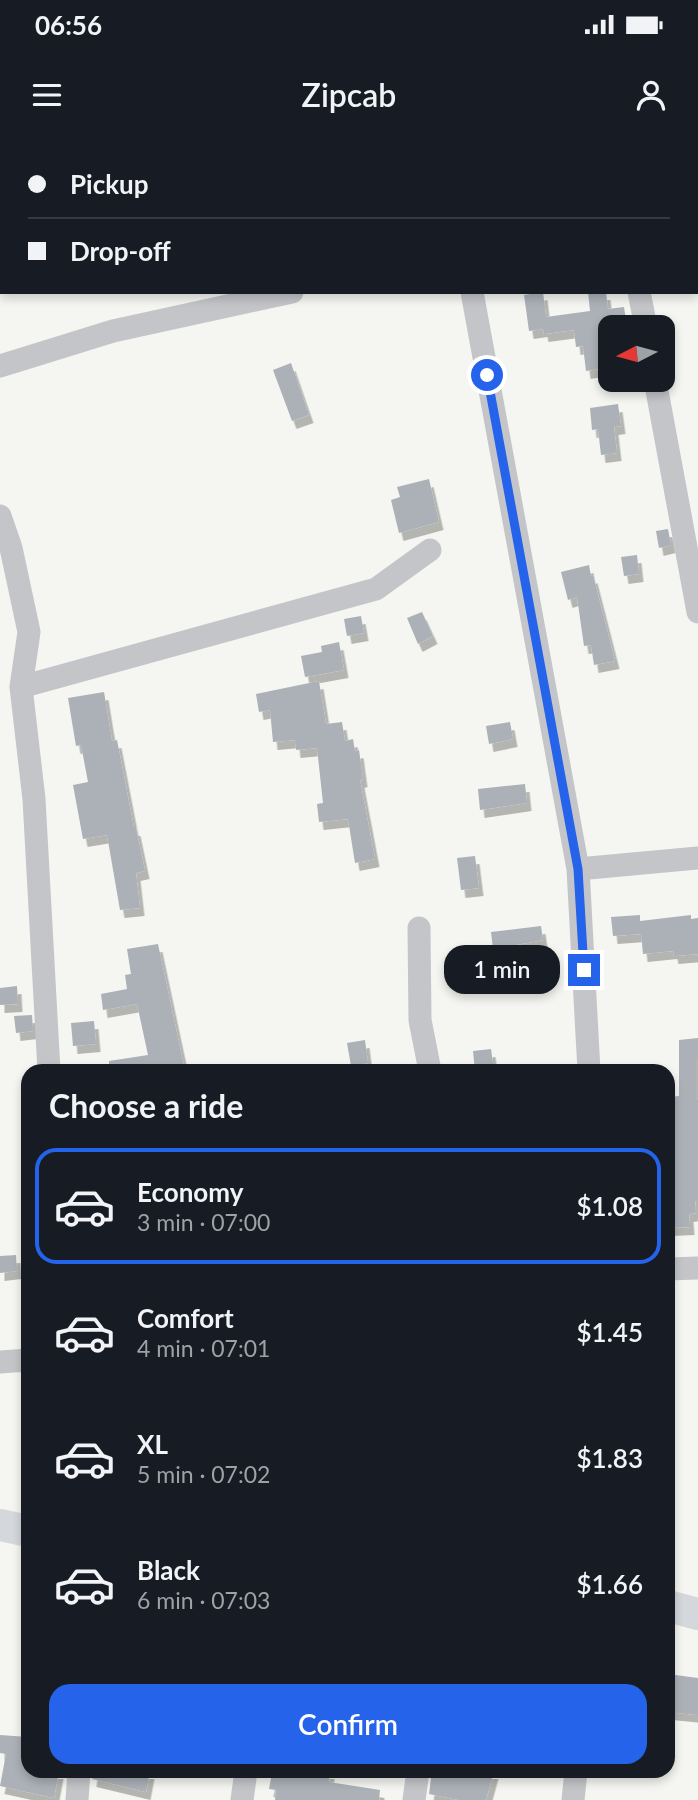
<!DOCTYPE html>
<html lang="en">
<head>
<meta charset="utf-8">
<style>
	body { margin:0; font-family:Lato,sans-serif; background:#20242c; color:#f1f3f6; height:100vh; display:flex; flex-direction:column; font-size:26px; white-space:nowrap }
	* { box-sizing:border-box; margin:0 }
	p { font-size:23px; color:#9ea1a6 }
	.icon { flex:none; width:38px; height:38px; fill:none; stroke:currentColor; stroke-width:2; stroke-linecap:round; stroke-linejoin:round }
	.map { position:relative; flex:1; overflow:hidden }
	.side { position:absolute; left:21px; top:924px; width:654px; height:714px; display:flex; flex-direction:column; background:#171b24; border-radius:21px; box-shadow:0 4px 10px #0003 }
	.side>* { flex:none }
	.top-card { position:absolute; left:0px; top:0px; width:698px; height:154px; box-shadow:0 4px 10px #0003; display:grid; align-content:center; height:154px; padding:0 28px; background:#171b24 }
	.needle { width:46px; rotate:264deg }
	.buttons { position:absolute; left:598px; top:175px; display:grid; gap:14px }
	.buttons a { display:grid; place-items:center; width:77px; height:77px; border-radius:14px; background:#171b24; box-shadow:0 4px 10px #0003; font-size:35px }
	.end { position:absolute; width:32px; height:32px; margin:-16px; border:9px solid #2563eb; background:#fff; box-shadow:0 0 0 4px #fff }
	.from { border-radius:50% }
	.bubble { position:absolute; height:49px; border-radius:21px; background:#171b24; box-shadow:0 4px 10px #0003; font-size:23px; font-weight:600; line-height:49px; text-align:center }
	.top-card b { display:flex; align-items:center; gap:24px; height:66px; font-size:26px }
	.top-card b+b { border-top:2px solid #363941 }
	.top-card i { width:18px; height:18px; background:#f1f3f6 }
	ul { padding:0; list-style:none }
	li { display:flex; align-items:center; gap:21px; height:116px; margin:0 14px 10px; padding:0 14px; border:4px solid transparent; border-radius:21px }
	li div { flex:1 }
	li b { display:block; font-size:26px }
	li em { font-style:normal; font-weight:600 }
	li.active { border-color:#2563eb }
	li>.icon { width:63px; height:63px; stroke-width:1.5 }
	h2 { padding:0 28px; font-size:32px; line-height:84px }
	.button { display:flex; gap:14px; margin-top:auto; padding:14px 28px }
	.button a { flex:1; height:80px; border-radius:21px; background:#2563eb; color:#fff; font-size:28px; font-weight:600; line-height:80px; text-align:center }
	.status { display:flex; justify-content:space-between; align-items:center; height:49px; padding:0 35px; background:#171b24; direction:ltr }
	.status svg { height:19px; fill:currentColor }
	header { display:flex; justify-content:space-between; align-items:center; height:91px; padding:0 28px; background:#171b24; font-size:32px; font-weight:600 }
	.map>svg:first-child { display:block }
	.building { fill:#abb1b7; filter:url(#shadow) }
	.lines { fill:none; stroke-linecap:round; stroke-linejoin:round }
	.street { stroke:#c3c5c9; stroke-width:23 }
	.secondary { stroke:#d4d8dc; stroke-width:32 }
	.route { stroke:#2563eb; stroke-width:9 }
</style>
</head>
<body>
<div class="status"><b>06:56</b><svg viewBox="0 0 49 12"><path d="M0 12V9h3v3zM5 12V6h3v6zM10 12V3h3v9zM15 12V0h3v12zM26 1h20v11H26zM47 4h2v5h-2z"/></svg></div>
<header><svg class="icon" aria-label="menu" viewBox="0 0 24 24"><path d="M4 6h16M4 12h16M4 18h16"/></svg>Zipcab<svg class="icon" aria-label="person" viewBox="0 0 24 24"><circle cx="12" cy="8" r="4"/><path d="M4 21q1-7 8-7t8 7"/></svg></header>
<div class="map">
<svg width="698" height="1660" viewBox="0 0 698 1660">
	<defs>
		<filter id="shadow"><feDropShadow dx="4.5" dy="8" stdDeviation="0" flood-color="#0004"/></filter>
	</defs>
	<rect width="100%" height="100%" fill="#f5f5f1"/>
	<path class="building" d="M543 152 546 177 590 171 588 152H606L608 169 624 167 627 187H611V227L586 231 583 206 576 207 574 190 544 194 543 189 529 191 524 155Z
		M291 223 309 275 292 281 273 230Z
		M618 264 621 286 614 287 617 313 601 315 598 289 592 290 590 268Z
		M429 339 439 382 399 393 391 360 400 357 397 347Z
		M668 389 671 405 659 408 656 391Z
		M637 415 639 434 624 436 621 417Z
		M589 425 591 436 593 435 615 521 594 525 591 505 584 506 577 457 568 460 561 432Z
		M422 472 433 496 418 504 407 478Z
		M361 476 364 493 347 496 344 479Z
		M339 502 344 530 305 537 301 516 322 512 321 506Z
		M319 541 326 584 342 582 345 601 353 599 355 611 359 610 363 639 360 640 375 719 355 723 348 679 319 682 317 664 323 663 317 608 296 610 295 600 273 602 270 570 259 572 256 554Z
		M104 552 112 601 117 600 134 688H136L145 731 136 733 140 768 120 770 107 695 83 699 73 645 88 642 81 605 76 606 68 558Z
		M510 582 513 599 489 604 486 586Z
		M525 644 527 663 480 670 478 649Z
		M475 716 479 748 461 750 457 718Z
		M640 775V781L691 775V779L698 778V814L674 816 673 811 643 814 641 794 613 796 611 777Z
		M541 786 543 800 493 809 491 792Z
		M158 804 185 931H109V921L148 915 137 864 103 870 101 854 127 849 125 835 131 834 127 809Z
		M17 846 18 864 0 865V848Z
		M32 875 33 891 16 893 14 876Z
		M94 881 96 904 73 906 71 883Z
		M698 898V918H696V959L698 958V1061H695L696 1073 689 1074 690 1087 668 1088V996L672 995 669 957 679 956V900Z
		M365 900 368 923 351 926 347 903Z
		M491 909 494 931H475L473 911Z
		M16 1115 17 1131 0 1133V1116Z
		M668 1534 698 1538V1575L668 1572Z
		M0 1595 28 1597V1631H59L54 1658 0 1646 6 1614 0 1613Z
		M93 1631H150L146 1652 92 1639Z
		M279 1631H330L329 1642 380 1650 379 1660H275L276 1650 269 1649 272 1633 279 1634Z
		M432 1631H494L486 1660H459L429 1654Z"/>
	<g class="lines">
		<path class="street" d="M246 0 247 2
			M431 0 432 2
			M696 47H698
			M472 152 578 729 589 931
			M639 152 646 187
			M0 226 113 191 292 152
			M655 240 698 472
			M0 376 11 408 29 492 21 547 34 659 49 931
			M21 547 376 449 430 410
			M578 729 698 718
			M419 788 420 880 430 931
			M668 1129 698 1128
			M0 1222 28 1220
			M77 1660 79 1631
			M242 1660 246 1631
			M414 1660 418 1631
			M573 1660 576 1631"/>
		<path class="secondary" d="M0 1385 28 1391
			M668 1466 698 1474"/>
	</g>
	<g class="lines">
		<path class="route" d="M487 235 578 729 584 830"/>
	</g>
</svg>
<div class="buttons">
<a><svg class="needle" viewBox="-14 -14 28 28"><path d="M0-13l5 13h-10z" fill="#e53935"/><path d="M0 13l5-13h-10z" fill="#9ea1a6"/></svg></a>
</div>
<i class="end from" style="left:487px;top:235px"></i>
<i class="end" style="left:584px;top:830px"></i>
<div class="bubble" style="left:444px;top:805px;width:116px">1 min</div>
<div class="top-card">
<b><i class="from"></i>Pickup</b>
<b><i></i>Drop-off</b>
</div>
<section class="side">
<h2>Choose a ride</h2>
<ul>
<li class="active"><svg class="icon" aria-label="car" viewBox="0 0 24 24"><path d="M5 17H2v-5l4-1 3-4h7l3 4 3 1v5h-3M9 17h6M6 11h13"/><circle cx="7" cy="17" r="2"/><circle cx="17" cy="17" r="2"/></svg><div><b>Economy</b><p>3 min · 07:00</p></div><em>$1.08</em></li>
<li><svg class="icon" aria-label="car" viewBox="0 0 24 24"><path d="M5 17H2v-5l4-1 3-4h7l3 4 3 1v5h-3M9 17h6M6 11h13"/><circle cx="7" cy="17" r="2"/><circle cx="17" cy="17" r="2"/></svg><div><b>Comfort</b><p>4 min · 07:01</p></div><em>$1.45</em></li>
<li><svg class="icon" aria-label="car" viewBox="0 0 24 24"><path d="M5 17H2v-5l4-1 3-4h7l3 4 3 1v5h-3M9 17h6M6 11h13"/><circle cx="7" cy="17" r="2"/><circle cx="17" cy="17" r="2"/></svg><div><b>XL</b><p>5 min · 07:02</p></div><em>$1.83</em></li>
<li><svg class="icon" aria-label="car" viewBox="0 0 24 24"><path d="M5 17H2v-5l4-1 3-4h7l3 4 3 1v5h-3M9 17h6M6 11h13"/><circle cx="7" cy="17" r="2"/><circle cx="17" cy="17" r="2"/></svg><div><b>Black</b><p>6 min · 07:03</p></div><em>$1.66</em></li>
</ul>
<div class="button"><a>Confirm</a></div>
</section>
</div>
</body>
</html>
